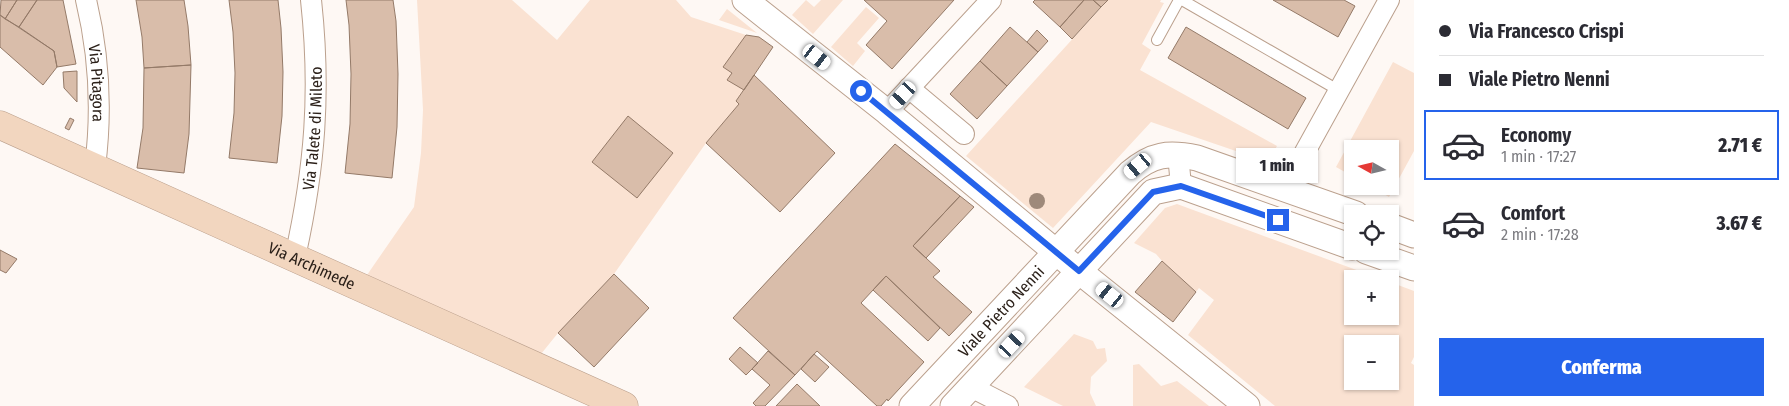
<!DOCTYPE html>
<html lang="it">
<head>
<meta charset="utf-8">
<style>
	body { margin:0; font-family:"Fira Sans Condensed",sans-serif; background:#f2f2f3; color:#2b2b33; height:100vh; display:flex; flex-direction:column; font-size:19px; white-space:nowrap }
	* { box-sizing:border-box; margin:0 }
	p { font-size:16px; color:#7c7c81 }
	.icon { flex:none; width:28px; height:28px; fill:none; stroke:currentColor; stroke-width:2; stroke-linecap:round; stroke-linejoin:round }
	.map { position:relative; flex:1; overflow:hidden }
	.panel { display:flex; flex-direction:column; background:#fff; width:375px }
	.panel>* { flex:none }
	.banner { display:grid; align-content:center; height:110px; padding:0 25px; background:#fff }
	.needle { width:32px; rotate:278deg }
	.buttons { position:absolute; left:1344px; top:140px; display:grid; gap:10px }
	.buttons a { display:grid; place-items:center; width:55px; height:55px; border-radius:0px; background:#fff; box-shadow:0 1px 4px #0004; font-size:25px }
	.end { position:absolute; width:22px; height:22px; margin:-11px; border:6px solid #2563eb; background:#fff; box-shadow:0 0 0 2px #fff }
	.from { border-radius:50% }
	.bubble { position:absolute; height:35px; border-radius:0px; background:#fff; box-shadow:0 1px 4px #0004; font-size:16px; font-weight:800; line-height:35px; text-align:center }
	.car { position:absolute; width:15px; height:30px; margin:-15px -8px; border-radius:6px; box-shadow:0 0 4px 1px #0007; background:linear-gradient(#fff 24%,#345 0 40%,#fff 0 76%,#345 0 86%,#fff 0) }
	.banner b { display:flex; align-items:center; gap:18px; height:48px; font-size:19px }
	.banner b+b { border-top:1px solid #e1e1e2 }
	.banner i { width:12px; height:12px; background:#2b2b33 }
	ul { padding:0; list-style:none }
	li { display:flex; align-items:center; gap:15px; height:70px; margin:0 10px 8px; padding:0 15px; border:2px solid transparent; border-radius:0px }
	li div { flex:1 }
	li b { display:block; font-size:19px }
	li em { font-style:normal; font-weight:800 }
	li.selected { border-color:#2563eb }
	li>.icon { width:45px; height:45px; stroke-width:1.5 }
	.cta { display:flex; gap:10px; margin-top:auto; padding:10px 25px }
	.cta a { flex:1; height:58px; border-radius:0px; background:#2563eb; color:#fff; font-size:20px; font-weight:800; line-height:58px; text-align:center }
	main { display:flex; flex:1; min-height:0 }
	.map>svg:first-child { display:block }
	.green { fill:#fae2d2; fill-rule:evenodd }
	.building { fill:#d9bdaa; stroke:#947a68 }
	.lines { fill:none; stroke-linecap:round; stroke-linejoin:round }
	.service-casing { stroke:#bba08d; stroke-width:12 }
	.minor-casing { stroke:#bba08d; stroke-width:22 }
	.tertiary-casing { stroke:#bba08d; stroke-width:27 }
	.secondary-casing { stroke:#bba08d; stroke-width:29 }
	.service { stroke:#fff; stroke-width:10 }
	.minor { stroke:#fff; stroke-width:20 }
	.tertiary { stroke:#fff; stroke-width:25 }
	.secondary { stroke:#f2d6bf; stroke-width:28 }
	.tree { fill:#9e897a }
	.route { stroke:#2563eb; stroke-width:6 }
	.labels { text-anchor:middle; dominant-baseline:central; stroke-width:4.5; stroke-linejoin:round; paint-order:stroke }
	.street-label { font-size:16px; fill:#2b2019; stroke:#fef8f4 }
</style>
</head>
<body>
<main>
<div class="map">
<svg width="1414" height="406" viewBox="0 0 1414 406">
	<rect width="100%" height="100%" fill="#fef8f4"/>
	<path class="green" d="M417 0H512L557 40 590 0H676L691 17 746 35 759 37 773 47 736 101 739 104 706 143 614 274 558 333 541 354 367 275 414 207 421 153 423 110Z
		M806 0 814 7 821 0H843L813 34 792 15Z
		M1108 0H1161L1160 2 1164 3 1142 44 1151 50 1140 70 1277 146 1268 162 1151 122 1053 228 966 156Z
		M866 7 879 18 857 43 865 51 853 66 831 47Z
		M727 9 757 33 719 20Z
		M1393 62 1414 73V151L1389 197 1370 186H1390V149H1352V176L1336 167Z
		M1177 204 1381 279H1352V316H1390V282L1414 291V357L1411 363 1414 365V406H1275L1188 335 1214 300 1199 288 1196 292 1162 261 1156 254 1134 243 1165 208ZM1352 344H1390V381H1352Z
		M1074 334 1093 341 1097 349 1105 348 1107 361 1091 377 1090 393 1096 406H1063L1024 387Z
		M1139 364 1161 386 1177 381 1209 406H1133V365Z"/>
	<path class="building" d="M1 0H17L5 19 0 15Z
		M17 0H37L19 27 5 19Z
		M37 0H63L76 64 57 67 54 51 19 27Z
		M136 0H184L188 26 191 65 144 68 142 37Z
		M229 0H278L281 28 283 72 282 116 277 163 229 158 234 113 235 73 233 32Z
		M346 0H393L396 21 398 74 397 127 392 178 345 173 350 124 351 74 349 25Z
		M864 0H954L892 69 866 45 887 21Z
		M1035 0H1084L1060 27 1033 2Z
		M1084 0H1093L1101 7 1072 39 1060 27Z
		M1093 0H1108L1101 7Z
		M1273 0H1344L1355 6 1338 37Z
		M0 15 54 51 57 67 43 85 0 47Z
		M1010 27 1038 52 1007 86 980 61Z
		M1186 27 1306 98 1288 129 1168 58Z
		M1037 30 1048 41 1038 52 1027 42Z
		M746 35 759 37 773 47 744 90 727 80 732 73 723 67Z
		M980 61 1007 86 977 119 950 94Z
		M191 65 189 134 184 173 137 168 143 128 144 68Z
		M77 71V102L64 88 63 72Z
		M754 75 835 153 780 212 706 143 739 104 736 101Z
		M628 116 673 153 637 198 592 162Z
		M70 118 74 120 69 130 65 128Z
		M895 144 960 196 913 246 940 271 933 277 972 312 949 336 886 276 861 303 924 362 888 401 887 399 881 406H877L817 351 795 375 733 318Z
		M960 196 974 207 926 258 913 246Z
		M0 250 17 259 6 273 0 270Z
		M1162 261 1196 292 1173 322 1135 292Z
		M614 274 649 308 594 367 558 333Z
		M886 276 940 328 928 341 873 290Z
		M740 347 758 363 746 375 729 359Z
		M768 351 795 375 765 406H756L753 403 770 385 752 369Z
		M814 354 829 367 815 382 801 369Z
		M797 384 820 406H776Z"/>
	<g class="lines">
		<g class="service-casing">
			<path id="service" d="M1182 0 1338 90
				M1157 40 1179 0"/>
		</g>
		<g class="minor-casing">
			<g id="minor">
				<path id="s1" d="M86 0C99 54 102 112 95 167"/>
				<path d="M909 88 964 134"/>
				<path d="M887 112 991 0"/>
				<path d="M1178 154 1181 186"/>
				<path d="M1285 188 1389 0"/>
				<path id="s2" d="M295 257C315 167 321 92 311 0"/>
				<path d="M971 387 1008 406"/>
			</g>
		</g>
		<g class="tertiary-casing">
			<g id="tertiary">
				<path d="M745 0 887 112 1079 271 1247 406"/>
				<path d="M1390 226 1414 235"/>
				<path d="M1366 251 1414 268"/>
				<path id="s3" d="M912 406 1130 173C1152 154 1168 152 1197 158L1356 214"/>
				<path d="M953 406 1153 192 1181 186 1352 247"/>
			</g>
		</g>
		<g class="secondary-casing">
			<g id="secondary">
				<path id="s4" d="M0 125 624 406"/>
			</g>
		</g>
		<use href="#service" class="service"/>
		<use href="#minor" class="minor"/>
		<use href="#tertiary" class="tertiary"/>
		<use href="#secondary" class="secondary"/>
	</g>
	<circle class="tree" cx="1037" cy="201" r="8"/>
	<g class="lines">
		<path class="route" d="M861 91 1079 271 1153 192 1181 186 1278 220"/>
	</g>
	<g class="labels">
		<g class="street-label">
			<text stroke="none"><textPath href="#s1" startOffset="84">Via Pitagora</textPath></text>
			<text stroke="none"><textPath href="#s2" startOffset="130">Via Talete di Mileto</textPath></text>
			<text stroke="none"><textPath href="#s4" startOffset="342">Via Archimede</textPath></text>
			<text stroke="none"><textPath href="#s3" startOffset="130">Viale Pietro Nenni</textPath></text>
		</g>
	</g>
</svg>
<div class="buttons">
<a><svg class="needle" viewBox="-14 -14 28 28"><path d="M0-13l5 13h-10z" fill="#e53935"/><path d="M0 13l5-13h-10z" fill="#7c7c81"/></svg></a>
<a><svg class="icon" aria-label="locate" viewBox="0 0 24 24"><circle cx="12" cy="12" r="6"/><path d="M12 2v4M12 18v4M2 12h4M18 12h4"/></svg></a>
<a>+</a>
<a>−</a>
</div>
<i class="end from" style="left:861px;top:91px"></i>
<i class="end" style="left:1278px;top:220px"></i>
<div class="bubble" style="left:1236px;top:148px;width:82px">1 min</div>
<i class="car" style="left:817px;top:57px;rotate:128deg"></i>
<i class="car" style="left:903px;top:95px;rotate:222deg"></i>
<i class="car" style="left:1138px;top:166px;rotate:230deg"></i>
<i class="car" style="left:1110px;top:295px;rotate:309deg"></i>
<i class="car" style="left:1012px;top:344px;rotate:43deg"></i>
</div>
<section class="panel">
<div class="banner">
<b><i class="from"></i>Via Francesco Crispi</b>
<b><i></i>Viale Pietro Nenni</b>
</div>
<ul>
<li class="selected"><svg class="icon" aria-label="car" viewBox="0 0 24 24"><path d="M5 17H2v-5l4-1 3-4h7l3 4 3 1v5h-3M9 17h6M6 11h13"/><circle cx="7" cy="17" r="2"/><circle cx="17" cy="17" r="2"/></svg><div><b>Economy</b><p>1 min · 17:27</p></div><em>2.71 €</em></li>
<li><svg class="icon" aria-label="car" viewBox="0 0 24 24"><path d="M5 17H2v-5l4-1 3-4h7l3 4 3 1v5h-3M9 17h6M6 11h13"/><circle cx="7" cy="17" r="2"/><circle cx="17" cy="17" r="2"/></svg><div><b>Comfort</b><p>2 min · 17:28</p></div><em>3.67 €</em></li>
</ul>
<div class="cta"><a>Conferma</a></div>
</section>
</main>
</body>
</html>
